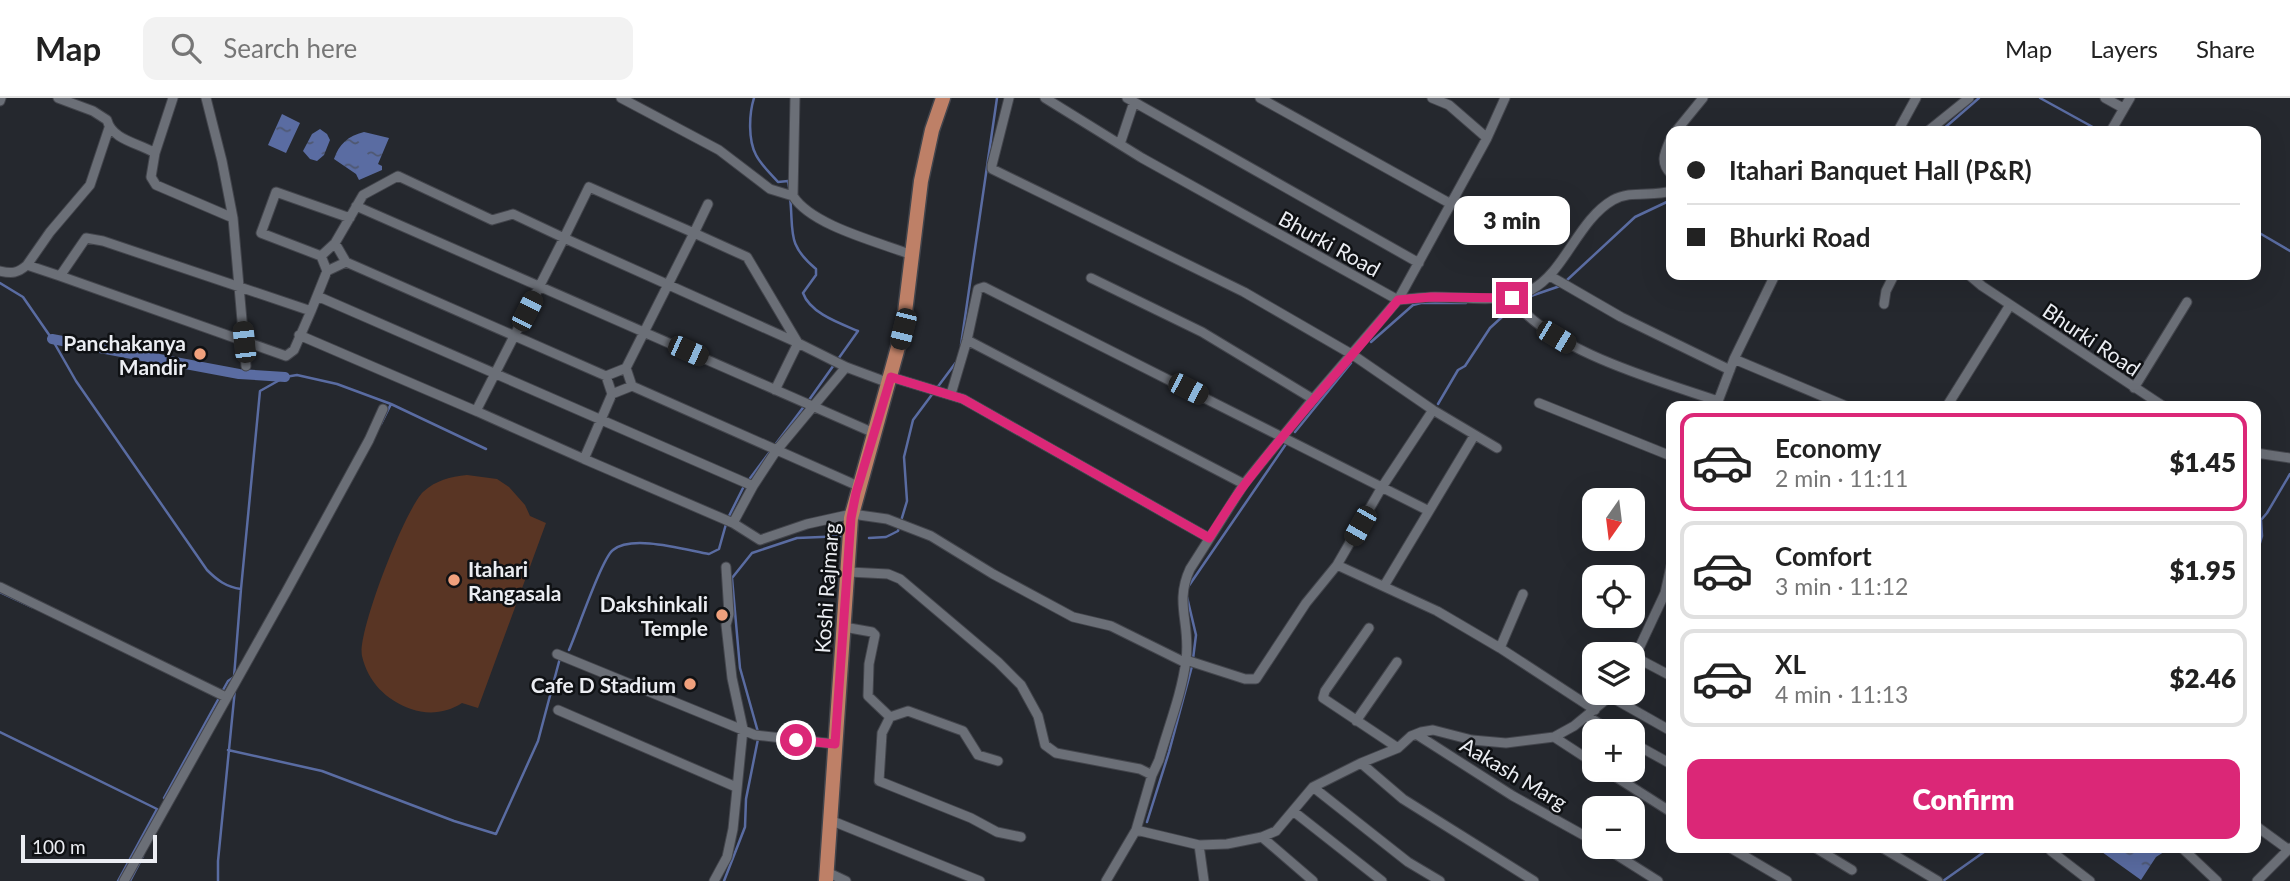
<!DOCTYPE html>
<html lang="en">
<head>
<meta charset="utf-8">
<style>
	body { margin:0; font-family:Lato,sans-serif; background:#f2f2f2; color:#222; height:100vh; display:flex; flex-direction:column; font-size:26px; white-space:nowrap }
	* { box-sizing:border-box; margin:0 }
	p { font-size:23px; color:#767676 }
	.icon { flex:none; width:38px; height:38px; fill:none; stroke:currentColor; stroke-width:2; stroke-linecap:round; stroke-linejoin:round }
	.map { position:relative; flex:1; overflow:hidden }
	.details { position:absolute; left:1666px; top:303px; width:595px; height:452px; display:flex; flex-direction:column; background:#fff; border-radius:14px; box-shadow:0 7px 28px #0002 }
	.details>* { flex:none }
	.top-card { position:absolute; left:1666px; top:28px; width:595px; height:154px; border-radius:14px; box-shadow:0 7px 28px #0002; display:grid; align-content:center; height:154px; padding:0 21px; background:#fff }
	.needle { width:46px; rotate:194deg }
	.tools { position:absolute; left:1582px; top:390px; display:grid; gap:14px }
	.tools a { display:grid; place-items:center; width:63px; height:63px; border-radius:14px; background:#fff; box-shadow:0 7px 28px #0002; font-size:35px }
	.scale { position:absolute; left:21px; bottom:18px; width:136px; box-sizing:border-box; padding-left:7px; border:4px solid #ebedf2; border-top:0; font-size:19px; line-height:24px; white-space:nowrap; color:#ebedf2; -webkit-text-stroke:5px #0f1114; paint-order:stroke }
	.end { position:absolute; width:32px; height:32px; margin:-16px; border:9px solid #db2777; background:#fff; box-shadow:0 0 0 4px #fff }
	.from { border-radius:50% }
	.bubble { position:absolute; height:49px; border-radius:14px; background:#fff; box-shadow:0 7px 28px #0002; font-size:23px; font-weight:800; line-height:49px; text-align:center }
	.car { position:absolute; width:21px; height:42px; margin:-21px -10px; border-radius:9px; box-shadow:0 0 5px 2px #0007; background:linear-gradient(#222 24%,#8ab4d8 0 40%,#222 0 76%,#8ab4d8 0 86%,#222 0) }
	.top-card b { display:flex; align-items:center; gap:24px; height:66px; font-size:26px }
	.top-card b+b { border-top:2px solid #e0e0e0 }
	.top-card i { width:18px; height:18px; background:#222 }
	ul { padding:12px 0 0; list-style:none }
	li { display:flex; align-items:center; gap:21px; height:98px; margin:0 14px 10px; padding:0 7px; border:4px solid #e0e0e0; border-radius:14px }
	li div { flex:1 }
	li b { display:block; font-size:26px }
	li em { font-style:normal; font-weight:800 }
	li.on { border-color:#db2777 }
	li>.icon { width:63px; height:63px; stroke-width:1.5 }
	.action { display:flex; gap:14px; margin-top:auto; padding:14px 21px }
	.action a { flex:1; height:80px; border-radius:14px; background:#db2777; color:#fff; font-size:28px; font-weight:800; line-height:80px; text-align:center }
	header { display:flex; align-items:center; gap:42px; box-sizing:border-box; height:98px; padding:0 35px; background:#fff; border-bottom:2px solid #e0e0e0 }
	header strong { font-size:33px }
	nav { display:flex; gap:38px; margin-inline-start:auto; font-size:24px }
	.search { width:490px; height:63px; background:#f2f2f2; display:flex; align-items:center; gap:18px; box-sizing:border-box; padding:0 24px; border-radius:14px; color:#767676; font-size:26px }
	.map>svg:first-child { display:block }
	.green { fill:#593524 }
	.water { fill:url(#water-ripples) }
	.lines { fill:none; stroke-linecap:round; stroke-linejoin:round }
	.stream { stroke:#5a6ca2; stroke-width:2.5 }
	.canal { stroke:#5a6ca2; stroke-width:10 }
	.street-casing { stroke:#43454c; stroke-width:11 }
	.primary-casing { stroke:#43454c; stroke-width:17 }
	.street { stroke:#6b6f77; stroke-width:9 }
	.primary { stroke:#be8067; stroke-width:14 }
	.route { stroke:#db2777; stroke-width:9 }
	.poi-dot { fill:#f1a17d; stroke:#0f1114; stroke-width:2.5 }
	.labels { text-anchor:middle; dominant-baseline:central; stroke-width:5; stroke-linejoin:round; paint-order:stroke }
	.street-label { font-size:21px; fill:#ebedf2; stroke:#0f1114 }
	.poi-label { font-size:21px; font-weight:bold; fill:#ebedf2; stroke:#0f1114; text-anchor:end }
</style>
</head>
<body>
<header>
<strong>Map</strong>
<div class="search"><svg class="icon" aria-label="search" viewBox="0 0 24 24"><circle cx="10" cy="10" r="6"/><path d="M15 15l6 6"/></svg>Search here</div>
<nav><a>Map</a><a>Layers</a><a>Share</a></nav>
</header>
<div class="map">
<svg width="2290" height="783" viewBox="0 0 2290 783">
	<defs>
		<pattern id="water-ripples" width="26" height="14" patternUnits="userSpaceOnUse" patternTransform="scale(1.75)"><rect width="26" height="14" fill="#5a6ca2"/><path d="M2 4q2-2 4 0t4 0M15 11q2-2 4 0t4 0" fill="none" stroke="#4f5871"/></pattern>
	</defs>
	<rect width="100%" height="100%" fill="#25282e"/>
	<path class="green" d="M467 377 497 381 509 389 525 407 530 418 546 425 478 610 462 605C447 615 428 617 411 611 386 602 368 584 362 558 357 534 405 412 423 394 436 382 450 379 467 377Z"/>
	<path class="water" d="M282 16 300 25 286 55 268 47Z
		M320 31 327 36 330 42 324 57 317 63 310 61 303 53 312 36Z
		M364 34 389 40 378 66 382 68V72L359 82 356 76 334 61C339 46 348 38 364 34Z
		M2095 749H2170V750L2156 759 2141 782Z"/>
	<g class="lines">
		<path class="stream" d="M754 0C749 16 748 42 756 57 761 67 771 76 778 84L788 83 789 89
			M2040 0 2100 33
			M1941 33 1979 0
			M790 99C794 134 786 146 816 171V177L803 195C810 215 839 225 858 233L809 302
			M2256 133 2290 153
			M1566 183 1635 119 1671 102
			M0 185 23 199 52 241 76 283 207 472C217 482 226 489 241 491L234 579 228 583 223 592
			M1522 201 1560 188
			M1497 204 1511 203
			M1371 244 1413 207 1421 205H1466
			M961 247 997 0
			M1438 306 1458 272 1465 268 1490 230 1514 208
			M381 326 391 306
			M1295 334 1351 265
			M748 383 805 307
			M728 420 744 388
			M869 440 886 439 898 433 907 403 904 359 913 322 957 263
			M2256 459 2262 438 2261 422 2267 415 2290 376
			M1188 489 1286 346
			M241 491 260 293 285 279 297 277 337 286 391 306 486 351
			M0 494 32 509
			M1187 499 1196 537 1193 561
			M569 552C577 534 602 460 613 452 632 436 686 452 709 456L719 451 726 426
			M0 634 157 711 118 783
			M758 634 740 570 732 480 752 455 797 440 845 438
			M228 652 322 673 454 723 496 736 538 643 560 560
			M164 700 219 600 211 596
			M1147 724 1169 654 1192 568
			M130 783 143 758
			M218 783V763L235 591
			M724 783 745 729 746 701 758 641
			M1943 783 1991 749"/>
		<path class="canal" d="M52 241 239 276 285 279"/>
		<g class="street-casing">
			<path id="street" d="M58 0 93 13 107 22C112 42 139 45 155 55L151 79 156 87 233 120
				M206 0 222 63 233 120 246 268
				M621 0 719 52 770 91 793 98
				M795 0 793 98C812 128 879 144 912 157
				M1009 0 992 67V71L1244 194 1353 257 1433 312 1497 350
				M1045 0 1142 60 1398 202C1410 201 1423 199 1435 199 1466 199 1503 206 1531 192 1565 174 1578 122 1613 102 1630 92 1653 99 1671 93
				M1127 0 1419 165
				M1260 0 1451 106
				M1432 0 1449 7 1487 40
				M2105 0 2123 10
				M0 3 1 0
				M2112 31 2130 0
				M1676 33 1703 0
				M1898 33 1916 0
				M1928 33 1969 0
				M1671 40C1665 54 1659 64 1671 76
				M1120 46 1134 4
				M155 55 173 0
				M708 106 694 135 589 89 564 140 798 245 775 292
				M356 108 874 335
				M86 140 103 143 311 213 294 252 286 258 60 178Z
				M335 145 346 164
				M321 158 261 135 276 94 350 120
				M27 167 50 134 90 87 109 30
				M0 173C12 176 18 175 27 167L60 178
				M327 173 346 164 606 278 626 270 694 135 747 159 798 245 846 269 889 285
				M1969 177 1982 188 2163 308
				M1550 178 1621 219 1730 272
				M1091 180 1202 234 1313 301
				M317 198 753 388
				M1512 200C1550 253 1657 282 1718 303
				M1884 206 1886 193 1894 177
				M299 237 476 313 564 140 513 116 492 122 398 78 363 97 335 145 321 158 327 173 311 213
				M967 242 1244 386
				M1734 261 1846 308
				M606 278 612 296 632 288 626 270
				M891 279 963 301 1209 440
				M632 288 858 388
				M2134 290 2187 204
				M951 296 967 242 978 191 984 189 1429 413
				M1539 305 1671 358
				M1717 306 1734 261 1775 177
				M1947 308 2010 207
				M476 313 584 361 612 296
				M2256 355 2290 360
				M584 361 733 425 753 388 776 353 846 269
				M733 425 760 442 807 426 852 416 887 421 931 438 993 476 1073 519 1111 528 1186 565
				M1337 467 1382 389 1433 312
				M849 474 888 476 900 481 998 564 1021 587 1038 618 1045 647 1056 655 1140 671 1152 677
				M1384 488 1474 338
				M0 489 226 599
				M844 529 872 534 875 537 869 566 868 598 890 619 908 613 963 633 978 657 998 663
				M1369 530 1325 593 1323 600 1398 650
				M1500 550 1523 496
				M557 556 755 637 835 646
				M1635 559 1671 578
				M1186 562 1245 581H1256L1306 505 1337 467 1437 513 1500 550 1595 612
				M1633 563 1665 495 1671 468
				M1611 599 1671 633
				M558 612 736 689
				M1587 618 1613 634
				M890 619 882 635 879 683 971 720 997 734 1021 739
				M1356 623 1397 564
				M1416 636 1513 698 1594 743
				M1554 639 1594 665
				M1633 645 1671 666
				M1361 665 1403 701 1534 783
				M1605 672 1671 714
				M1313 689 1408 764 1440 783
				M1293 713 1382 783
				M830 722 980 783
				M2256 728 2289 752
				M1136 732 1199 747 1227 746 1262 739 1276 733 1313 689 1361 665 1398 650 1411 638 1421 634 1433 632 1472 642 1506 645 1554 639 1574 628 1614 595
				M1262 739 1313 783
				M1199 747 1204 783
				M1604 749 1658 783
				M1729 749 1787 783
				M1814 749 1852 772
				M1881 749 1938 783
				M2181 749 2217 783
				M2051 753 2090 783
				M827 774 846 783
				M124 783 286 494 369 342 383 311
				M714 783 727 759 733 731 743 631 732 580 726 527 729 516 726 469
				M1106 783 1136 732 1152 677 1159 662C1168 630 1182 595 1186 562 1191 526 1174 505 1190 471L1244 386 1313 301 1398 202 1487 40 1505 0
				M2257 783 2290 750"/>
		</g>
		<g class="primary-casing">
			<path id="primary" d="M826 783 851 420 903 231 921 83 932 32 943 0"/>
		</g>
		<use href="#street" class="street"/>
		<use href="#primary" class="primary"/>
	</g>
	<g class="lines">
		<path class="route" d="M796 642 835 646 851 420 856 395 891 279 963 301 1209 440C1221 422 1232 403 1245 386 1293 322 1348 264 1398 202L1431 199 1512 200"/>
	</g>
	<g class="poi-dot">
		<circle cx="200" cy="256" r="7"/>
		<circle cx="454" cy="482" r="7"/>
		<circle cx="722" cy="517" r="7"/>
		<circle cx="690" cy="586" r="7"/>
	</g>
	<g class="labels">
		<g class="street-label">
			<text transform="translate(1330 145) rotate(29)">Bhurki Road</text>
			<text transform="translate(2092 241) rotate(34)">Bhurki Road</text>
			<text transform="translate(826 490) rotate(-86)">Koshi Rajmarg</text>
			<text transform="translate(1514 675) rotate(31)">Aakash Marg</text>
		</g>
		<g class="poi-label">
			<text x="186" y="244">Panchakanya<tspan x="186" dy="24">Mandir</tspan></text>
			<text x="468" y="470" text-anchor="start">Itahari<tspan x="468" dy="24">Rangasala</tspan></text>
			<text x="708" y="505">Dakshinkali<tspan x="708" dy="24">Temple</tspan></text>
			<text x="676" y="586">Cafe D Stadium</text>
		</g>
	</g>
</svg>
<div class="tools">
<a><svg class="needle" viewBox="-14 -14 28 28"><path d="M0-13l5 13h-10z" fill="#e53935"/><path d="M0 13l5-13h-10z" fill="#767676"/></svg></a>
<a><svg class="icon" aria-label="locate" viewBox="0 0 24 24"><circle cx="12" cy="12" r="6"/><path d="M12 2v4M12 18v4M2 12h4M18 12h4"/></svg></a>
<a><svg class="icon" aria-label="layers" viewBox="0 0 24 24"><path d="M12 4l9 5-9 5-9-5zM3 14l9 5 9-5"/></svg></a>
<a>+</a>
<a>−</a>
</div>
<div class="scale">100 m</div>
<i class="end from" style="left:796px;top:642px"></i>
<i class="end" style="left:1512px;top:200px"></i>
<div class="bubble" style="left:1454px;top:98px;width:116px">3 min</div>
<i class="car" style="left:527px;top:213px;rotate:27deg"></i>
<i class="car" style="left:903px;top:231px;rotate:194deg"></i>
<i class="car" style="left:1556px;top:239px;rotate:121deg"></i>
<i class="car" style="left:244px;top:244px;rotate:354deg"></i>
<i class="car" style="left:688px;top:253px;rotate:114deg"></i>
<i class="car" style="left:1188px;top:291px;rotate:117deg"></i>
<i class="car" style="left:1360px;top:428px;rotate:210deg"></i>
<div class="top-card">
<b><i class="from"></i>Itahari Banquet Hall (P&amp;R)</b>
<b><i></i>Bhurki Road</b>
</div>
<section class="details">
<ul>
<li class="on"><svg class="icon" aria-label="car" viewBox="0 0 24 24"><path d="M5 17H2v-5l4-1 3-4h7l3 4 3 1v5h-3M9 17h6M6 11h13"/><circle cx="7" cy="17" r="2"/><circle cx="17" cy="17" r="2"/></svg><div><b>Economy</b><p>2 min · 11:11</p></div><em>$1.45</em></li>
<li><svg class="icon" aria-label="car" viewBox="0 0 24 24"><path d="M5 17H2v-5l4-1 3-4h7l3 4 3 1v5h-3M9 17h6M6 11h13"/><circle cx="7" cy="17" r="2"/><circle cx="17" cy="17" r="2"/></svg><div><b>Comfort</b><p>3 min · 11:12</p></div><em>$1.95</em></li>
<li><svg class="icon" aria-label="car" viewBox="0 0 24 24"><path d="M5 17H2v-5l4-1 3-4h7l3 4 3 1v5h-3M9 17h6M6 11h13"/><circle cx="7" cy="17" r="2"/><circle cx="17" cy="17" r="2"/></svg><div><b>XL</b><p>4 min · 11:13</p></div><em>$2.46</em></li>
</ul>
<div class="action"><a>Confirm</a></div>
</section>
</div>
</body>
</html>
